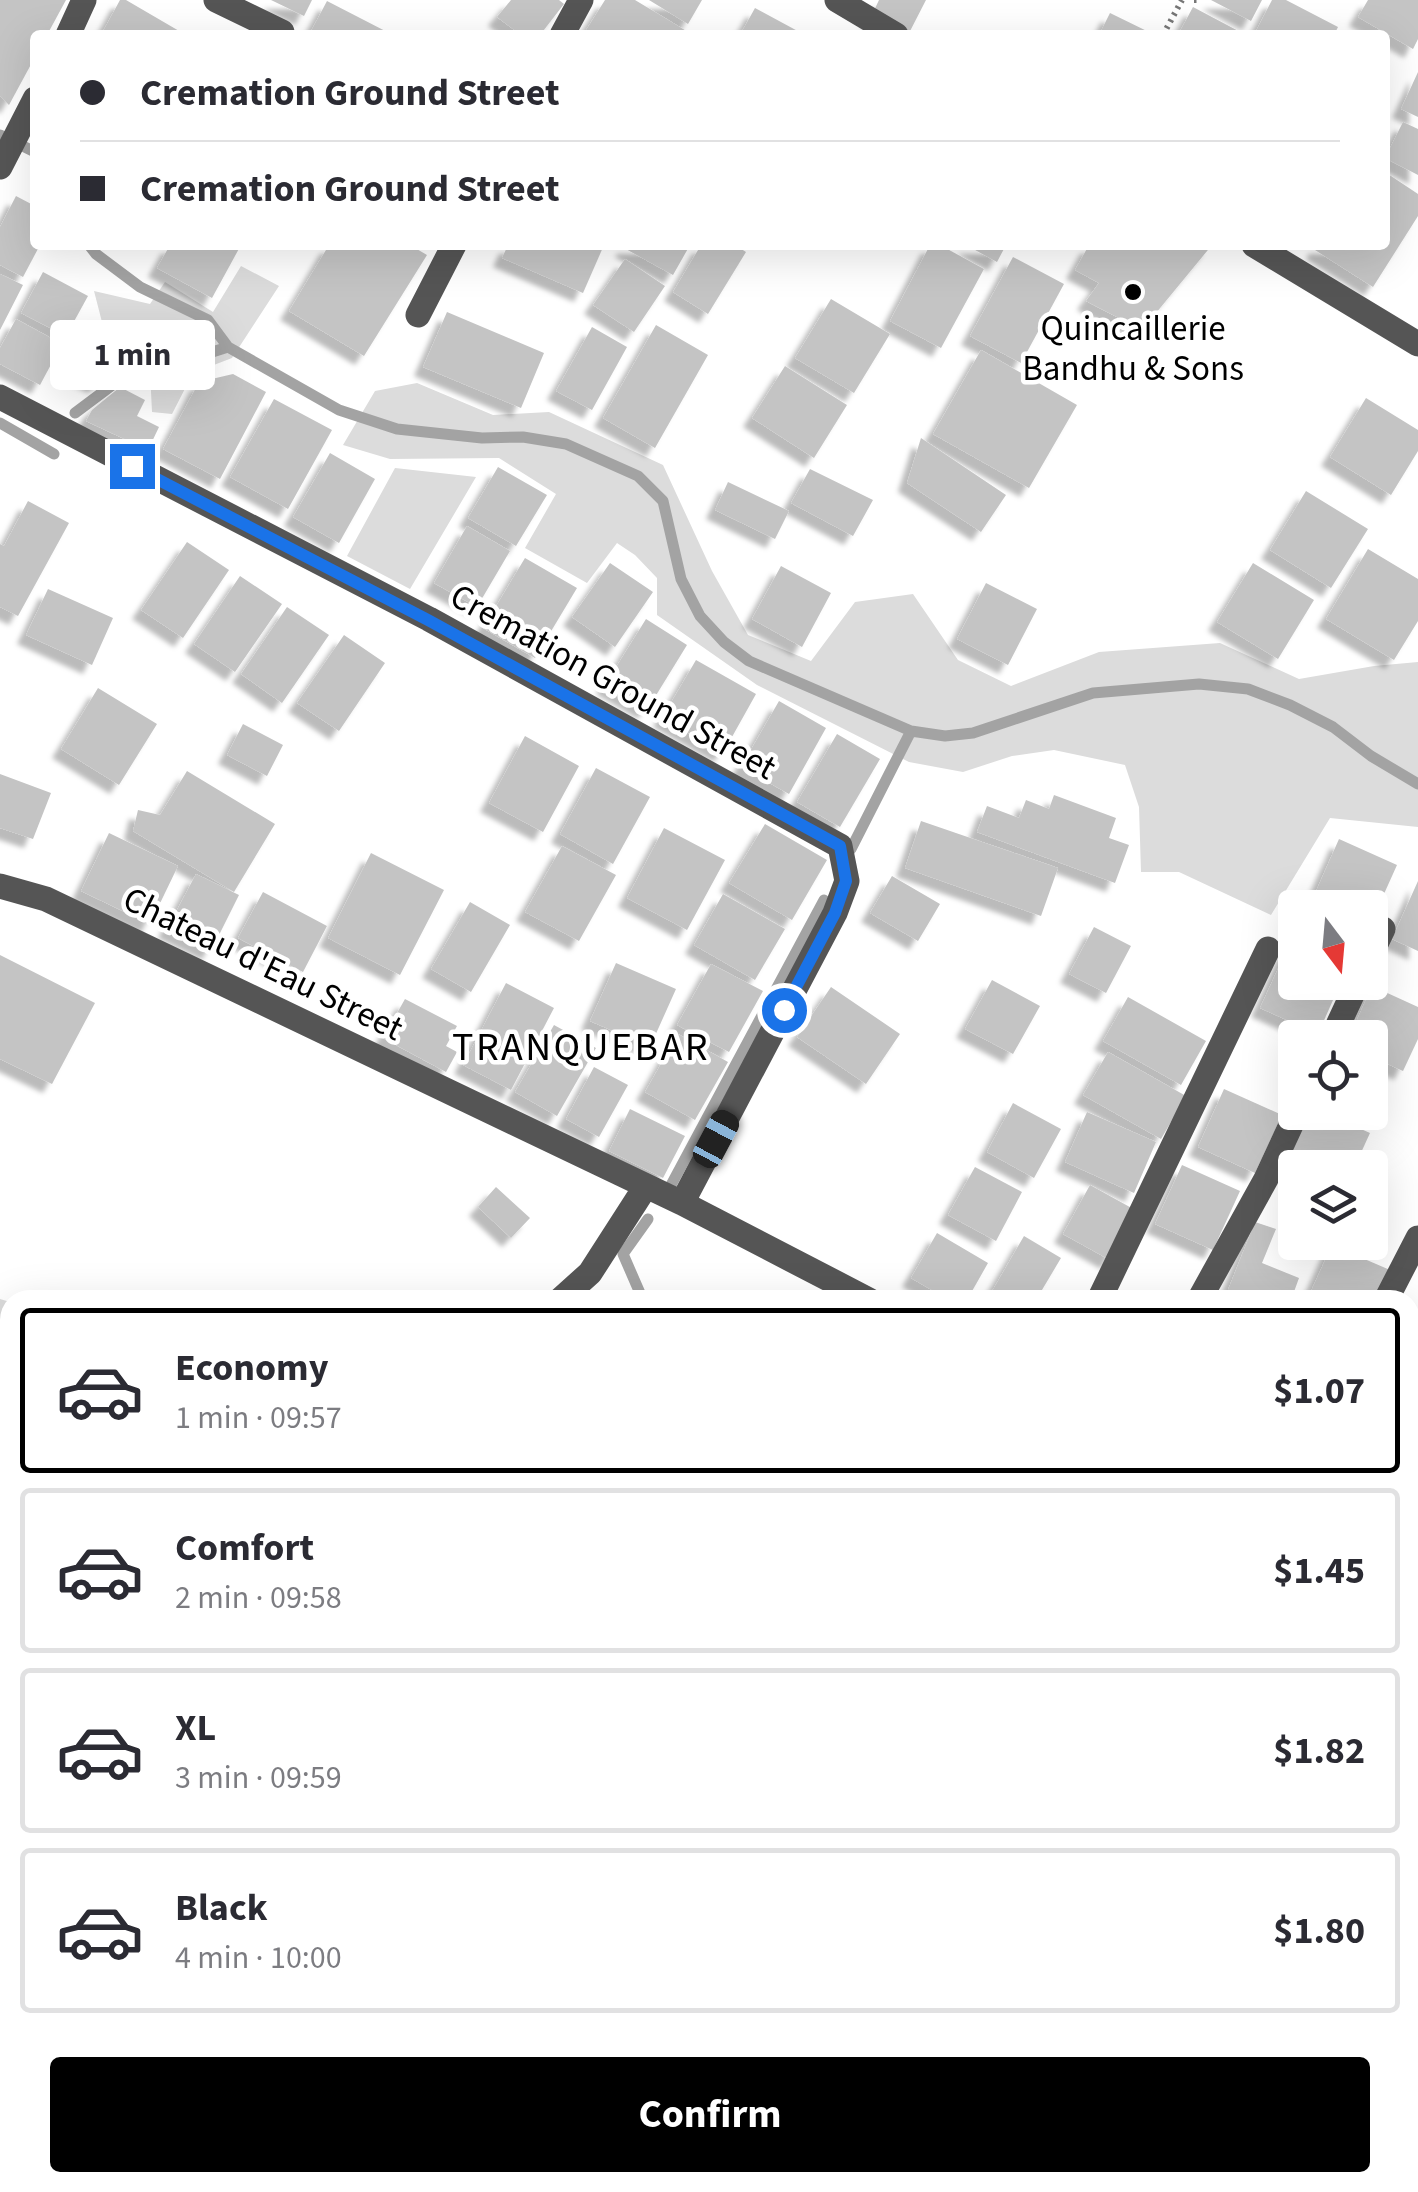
<!DOCTYPE html>
<html lang="en">
<head>
<meta charset="utf-8">
<style>
	body { margin:0; font-family:"Source Sans 3",sans-serif; background:#f2f2f3; color:#2b2b33; height:100vh; display:flex; flex-direction:column; font-size:38px; white-space:nowrap }
	* { box-sizing:border-box; margin:0 }
	p { font-size:32px; color:#7c7c81 }
	.icon { flex:none; width:55px; height:55px; fill:none; stroke:currentColor; stroke-width:2; stroke-linecap:round; stroke-linejoin:round }
	.map { position:relative; flex:1; overflow:hidden }
	.side { position:absolute; left:0px; top:1290px; width:1420px; height:902px; display:flex; flex-direction:column; background:#fff; border-radius:30px 30px 0 0; box-shadow:0 10px 40px #0002 }
	.side>* { flex:none }
	.hud { position:absolute; left:30px; top:30px; width:1360px; height:220px; border-radius:10px; box-shadow:0 10px 40px #0002; display:grid; align-content:center; height:220px; padding:0 50px; background:#fff }
	.needle { width:65px; rotate:164deg }
	.buttons { position:absolute; left:1278px; top:890px; display:grid; gap:20px }
	.buttons a { display:grid; place-items:center; width:110px; height:110px; border-radius:10px; background:#fff; box-shadow:0 10px 40px #0002; font-size:50px }
	.end { position:absolute; width:45px; height:45px; margin:-22px; border:12px solid #1a73e8; background:#fff; box-shadow:0 0 0 5px #fff }
	.from { border-radius:50% }
	.bubble { position:absolute; height:70px; border-radius:10px; background:#fff; box-shadow:0 10px 40px #0002; font-size:32px; font-weight:700; line-height:70px; text-align:center }
	.car { position:absolute; width:30px; height:60px; margin:-30px -15px; border-radius:12px; box-shadow:0 0 8px 2px #0007; background:linear-gradient(#222 24%,#8ab4d8 0 40%,#222 0 76%,#8ab4d8 0 86%,#222 0) }
	.hud b { display:flex; align-items:center; gap:35px; height:95px; font-size:38px }
	.hud b+b { border-top:2px solid #e1e1e2 }
	.hud i { width:25px; height:25px; background:#2b2b33 }
	ul { padding:18px 0 0; list-style:none }
	li { display:flex; align-items:center; gap:30px; height:165px; margin:0 20px 15px; padding:0 30px; border:5px solid #e1e1e2; border-radius:10px }
	li div { flex:1 }
	li b { display:block; font-size:38px }
	li em { font-style:normal; font-weight:700 }
	li.current { border-color:#000 }
	li>.icon { width:90px; height:90px; stroke-width:1.5 }
	.cta { display:flex; gap:20px; margin-top:auto; padding:20px 50px }
	.cta a { flex:1; height:115px; border-radius:10px; background:#000; color:#fff; font-size:40px; font-weight:700; line-height:115px; text-align:center }
	.map>svg:first-child { display:block }
	.green { fill:#dcdcdc }
	.lines { fill:none; stroke-linecap:round; stroke-linejoin:round }
	.stream { stroke:#a3a3a3; stroke-width:11 }
	.building { fill:#c4c4c4; filter:url(#shadow) }
	.path { stroke:#777; stroke-width:6; stroke-dasharray:2.5 5; stroke-linecap:butt }
	.minor { stroke:#555; stroke-width:25 }
	.route { stroke:#1a73e8; stroke-width:12 }
	.poi-dot { fill:#000; stroke:#fff; stroke-width:4 }
	.labels { text-anchor:middle; dominant-baseline:central; stroke-width:9; stroke-linejoin:round; paint-order:stroke }
	.poi-label { font-size:35px; fill:#000; stroke:#fff }
	.street-label { font-size:35px; fill:#000; stroke:#fff }
	.quarter-label { font-size:40px; letter-spacing:2.5px; fill:#000; stroke:#fff }
</style>
</head>
<body>
<div class="map">
<svg width="1418" height="2192" viewBox="0 0 1418 2192">
	<defs>
		<filter id="shadow"><feDropShadow dx="-9" dy="9" stdDeviation="2.5" flood-color="#0004"/></filter>
	</defs>
	<rect width="100%" height="100%" fill="#fff"/>
	<path class="green" d="M241 266 279 286 232 358 193 373 172 414 152 412 149 350 102 322 94 291 150 304 165 282 213 312Z
		M417 383 493 415 549 412 663 465 712 571 748 635 811 661 855 602 913 594 958 660 1011 686 1099 652 1220 643 1299 679 1374 666 1418 662V827L1330 818 1271 915 1179 872H1141L1139 807 1125 765 1054 750 1012 756 963 772 909 762 757 685 657 615V578L635 555 617 543 587 583 525 548 556 494 499 458 390 459 343 445 375 391Z
		M395 468 476 477 410 589 347 556Z
		M0 1299 10 1302V2182H664L669 2192H0Z
		M1410 1603 1418 1607V1744L1410 1759Z
		M1091 2182 1098 2192H830L822 2183Z"/>
	<g class="lines">
		<path class="stream" d="M0 135 35 152
			M89 245 96 254 140 287 208 320 228 347
			M75 413 115 383 228 347 339 410 397 429 482 438 523 437 566 444 638 476 663 501 681 579 700 616 724 642 749 661 911 731 945 736 973 733 1093 693 1199 684 1248 689 1290 705 1333 727 1371 756 1418 784
			M0 423 54 454
			M851 849 911 731
			M671 1185 824 900
			M643 1300 623 1254 648 1219"/>
	</g>
	<path class="building" d="M0 0H66L47 35H35V57L9 105 0 96Z
		M120 0H126L186 35H101Z
		M271 0H312L304 16Z
		M511 0H559L564 4 540 35H521L497 17Z
		M605 0H635L693 35H583Z
		M649 0H702L688 24Z
		M879 0H926L908 35 870 19Z
		M1211 0H1262L1251 21Z
		M1272 0H1286L1338 27 1334 35H1254Z
		M1368 0H1418V39L1413 49 1358 17Z
		M327 1 393 35H309Z
		M1193 7 1246 35H1178Z
		M755 8 805 35H740Z
		M1110 13 1155 35H1099Z
		M1418 72V117L1401 109Z
		M1403 122 1418 129V175L1385 158Z
		M1385 172 1418 194V216L1373 287 1315 250 1318 245H1385Z
		M16 196 35 206V245H40L23 277 0 265V227Z
		M170 245H241L212 298 157 268Z
		M329 245H410L427 255 364 356 289 311Z
		M508 245H604L583 293 502 258Z
		M626 245H690L673 275 624 248Z
		M701 245H735L746 252 708 314 673 292Z
		M930 245H940L984 269 941 348 890 321Z
		M966 245H1006L997 262Z
		M1089 245H1212L1142 330 1086 301 1099 283 1075 270Z
		M1013 257 1064 284 1021 363 970 336Z
		M625 259 665 286 634 332 593 305Z
		M43 272 88 296 66 336 21 313Z
		M0 274 23 285 0 330Z
		M831 299 890 334 854 393 795 358Z
		M447 312 544 353 521 408 423 367Z
		M16 319 62 344 40 385 0 364V348Z
		M656 325 708 355 655 448 603 418Z
		M592 327 627 347 592 410 556 391Z
		M84 328 130 350 97 384 64 367Z
		M981 350 1077 405 1029 488 933 434Z
		M785 366 847 405 814 458 752 418Z
		M233 374 266 392 220 479 163 449 199 382Z
		M120 387 145 400 137 416 159 427 148 450 86 421 92 410Z
		M1366 398 1418 430V451L1391 495 1330 457Z
		M274 399 332 430 288 509 230 477Z
		M921 438 1006 495 981 532 907 483Z
		M330 453 375 479 339 543 293 517Z
		M498 467 547 495 516 546 468 518Z
		M810 469 873 500 853 536 791 503Z
		M728 482 789 511 775 539 715 510Z
		M1306 491 1368 529 1331 588 1270 550Z
		M28 501 69 523 18 616 0 607V544L4 546Z
		M467 526 510 551 477 607 434 583Z
		M187 542 229 570 183 638 141 610Z
		M1368 549 1418 579V621L1394 660 1326 619Z
		M525 558 577 588 535 658 483 628Z
		M610 563 653 592 615 647 572 617Z
		M1253 563 1314 600 1278 659 1217 622Z
		M781 566 831 593 802 647 752 619Z
		M240 576 282 604 235 672 194 644Z
		M986 583 1037 609 1008 665 957 639Z
		M48 589 113 618 92 665 26 635Z
		M287 607 329 635 282 703 241 674Z
		M646 619 687 645 647 710 605 685Z
		M344 635 385 663 339 731 297 703Z
		M696 660 756 694 723 753 662 718Z
		M98 688 157 724 119 785 61 749Z
		M779 701 826 728 789 794 741 767Z
		M243 724 283 745 267 776 227 755Z
		M837 734 880 759 840 827 797 802Z
		M525 736 579 766 543 832 489 803Z
		M596 768 650 797 613 864 560 834Z
		M187 771 275 824 234 892 133 831 138 810 160 815Z
		M0 774 51 793 33 839 0 828Z
		M1054 795 1116 818 1109 838 1129 845 1115 883 977 832 987 806 1019 818 1026 800 1049 809Z
		M921 821 1058 868 1041 916 905 868Z
		M765 824 827 860 792 920 729 883Z
		M664 828 725 860 687 930 627 898Z
		M109 833 178 866 150 924 81 891Z
		M1339 839 1397 865 1370 925V908H1333L1313 898Z
		M562 846 616 875 579 941 525 912Z
		M371 853 444 890 400 975 328 938Z
		M196 874 239 895 211 951 167 929Z
		M892 876 940 904 918 941 870 913Z
		M1418 881V951L1392 939Z
		M263 892 327 926 303 972 238 938Z
		M723 894 785 929 755 980 694 945Z
		M470 902 510 925 471 992 431 969Z
		M1094 927 1131 946 1106 993 1069 974Z
		M1287 949 1295 953V982H1341L1318 1034 1260 1008Z
		M0 955 95 1003 52 1084 0 1059Z
		M616 963 676 989 650 1047 590 1021Z
		M711 964 763 991 729 1052 677 1025Z
		M992 980 1040 1006 1013 1054 965 1029Z
		M506 983 554 1008 511 1090 463 1065Z
		M1372 986 1418 1007V1039L1403 1071 1370 1056V1038H1349Z
		M831 987 900 1034 866 1084 797 1037Z
		M1128 997 1206 1041 1181 1085 1103 1041Z
		M405 999 457 1026 446 1046 457 1052 446 1072 383 1038Z
		M554 1025 596 1048 557 1116 515 1092Z
		M678 1034 728 1062 695 1120 645 1092Z
		M1108 1052 1186 1096 1161 1139 1083 1095Z
		M594 1067 628 1085 599 1137 566 1119Z
		M1224 1089 1282 1115 1255 1173 1198 1147Z
		M1013 1103 1061 1129 1034 1178 987 1152Z
		M630 1109 685 1136 663 1178 609 1151Z
		M1087 1112 1156 1142 1134 1193 1065 1162Z
		M1309 1112H1323L1370 1133 1354 1168H1295V1171L1285 1167Z
		M1182 1165 1240 1191 1213 1250 1155 1224Z
		M975 1167 1022 1192 996 1241 948 1215Z
		M1090 1185 1137 1211 1110 1260 1063 1234Z
		M496 1187 530 1218 511 1238 478 1207Z
		M1255 1222 1276 1229 1262 1263 1299 1278 1291 1300H1224Z
		M937 1233 988 1263 967 1300H949L911 1278Z
		M1024 1236 1061 1258 1036 1300H987Z
		M1332 1245 1390 1270 1377 1300H1307Z
		M1410 1324 1418 1328V1411L1410 1407Z
		M1418 1788V1829L1410 1826V1804Z
		M10 1793V1879L0 1884V1798Z
		M1414 1936 1418 1950V2041L1410 2044V1938Z
		M1418 2061V2137L1410 2139V2063Z"/>
	<g class="lines">
		<path class="path" d="M1194 0H1200
			M1163 35 1182 0"/>
		<path class="minor" d="M216 0 282 32 280 35
			M837 0 896 35
			M68 35 84 0
			M562 35 581 0
			M0 167 35 99
			M1254 245 1418 344
			M418 315 454 245
			M0 397 429 619 840 846 847 881 835 913 682 1203
			M0 886 46 899 682 1203 869 1300
			M1370 956 1383 929
			M1332 1038 1358 982
			M560 1300 590 1273 646 1186
			M1099 1300 1268 949
			M1199 1300 1266 1179 1297 1112
			M1386 1300 1418 1238
			M1410 1481 1418 1466
			M1410 1562 1418 1566"/>
	</g>
	<g class="lines">
		<path class="route" d="M132 466 428 620 840 846 846 881 835 913 784 1010"/>
	</g>
	<circle class="poi-dot" cx="1133" cy="292" r="10"/>
	<g class="labels">
		<g class="poi-label">
			<text x="1133" y="329">Quincaillerie<tspan x="1133" dy="40">Bandhu &amp; Sons</tspan></text>
		</g>
		<g class="street-label">
			<text transform="translate(613 682) rotate(29)">Cremation Ground Street</text>
			<text transform="translate(263 964) rotate(26)">Chateau d'Eau Street</text>
		</g>
		<g class="quarter-label">
			<text x="581" y="1047">TRANQUEBAR</text>
		</g>
	</g>
</svg>
<div class="buttons">
<a><svg class="needle" viewBox="-14 -14 28 28"><path d="M0-13l5 13h-10z" fill="#e53935"/><path d="M0 13l5-13h-10z" fill="#7c7c81"/></svg></a>
<a><svg class="icon" aria-label="locate" viewBox="0 0 24 24"><circle cx="12" cy="12" r="6"/><path d="M12 2v4M12 18v4M2 12h4M18 12h4"/></svg></a>
<a><svg class="icon" aria-label="layers" viewBox="0 0 24 24"><path d="M12 4l9 5-9 5-9-5zM3 14l9 5 9-5"/></svg></a>
</div>
<i class="end from" style="left:784px;top:1010px"></i>
<i class="end" style="left:132px;top:466px"></i>
<div class="bubble" style="left:50px;top:320px;width:165px">1 min</div>
<i class="car" style="left:716px;top:1139px;rotate:28deg"></i>
<div class="hud">
<b><i class="from"></i>Cremation Ground Street</b>
<b><i></i>Cremation Ground Street</b>
</div>
<section class="side">
<ul>
<li class="current"><svg class="icon" aria-label="car" viewBox="0 0 24 24"><path d="M5 17H2v-5l4-1 3-4h7l3 4 3 1v5h-3M9 17h6M6 11h13"/><circle cx="7" cy="17" r="2"/><circle cx="17" cy="17" r="2"/></svg><div><b>Economy</b><p>1 min · 09:57</p></div><em>$1.07</em></li>
<li><svg class="icon" aria-label="car" viewBox="0 0 24 24"><path d="M5 17H2v-5l4-1 3-4h7l3 4 3 1v5h-3M9 17h6M6 11h13"/><circle cx="7" cy="17" r="2"/><circle cx="17" cy="17" r="2"/></svg><div><b>Comfort</b><p>2 min · 09:58</p></div><em>$1.45</em></li>
<li><svg class="icon" aria-label="car" viewBox="0 0 24 24"><path d="M5 17H2v-5l4-1 3-4h7l3 4 3 1v5h-3M9 17h6M6 11h13"/><circle cx="7" cy="17" r="2"/><circle cx="17" cy="17" r="2"/></svg><div><b>XL</b><p>3 min · 09:59</p></div><em>$1.82</em></li>
<li><svg class="icon" aria-label="car" viewBox="0 0 24 24"><path d="M5 17H2v-5l4-1 3-4h7l3 4 3 1v5h-3M9 17h6M6 11h13"/><circle cx="7" cy="17" r="2"/><circle cx="17" cy="17" r="2"/></svg><div><b>Black</b><p>4 min · 10:00</p></div><em>$1.80</em></li>
</ul>
<div class="cta"><a>Confirm</a></div>
</section>
</div>
</body>
</html>
